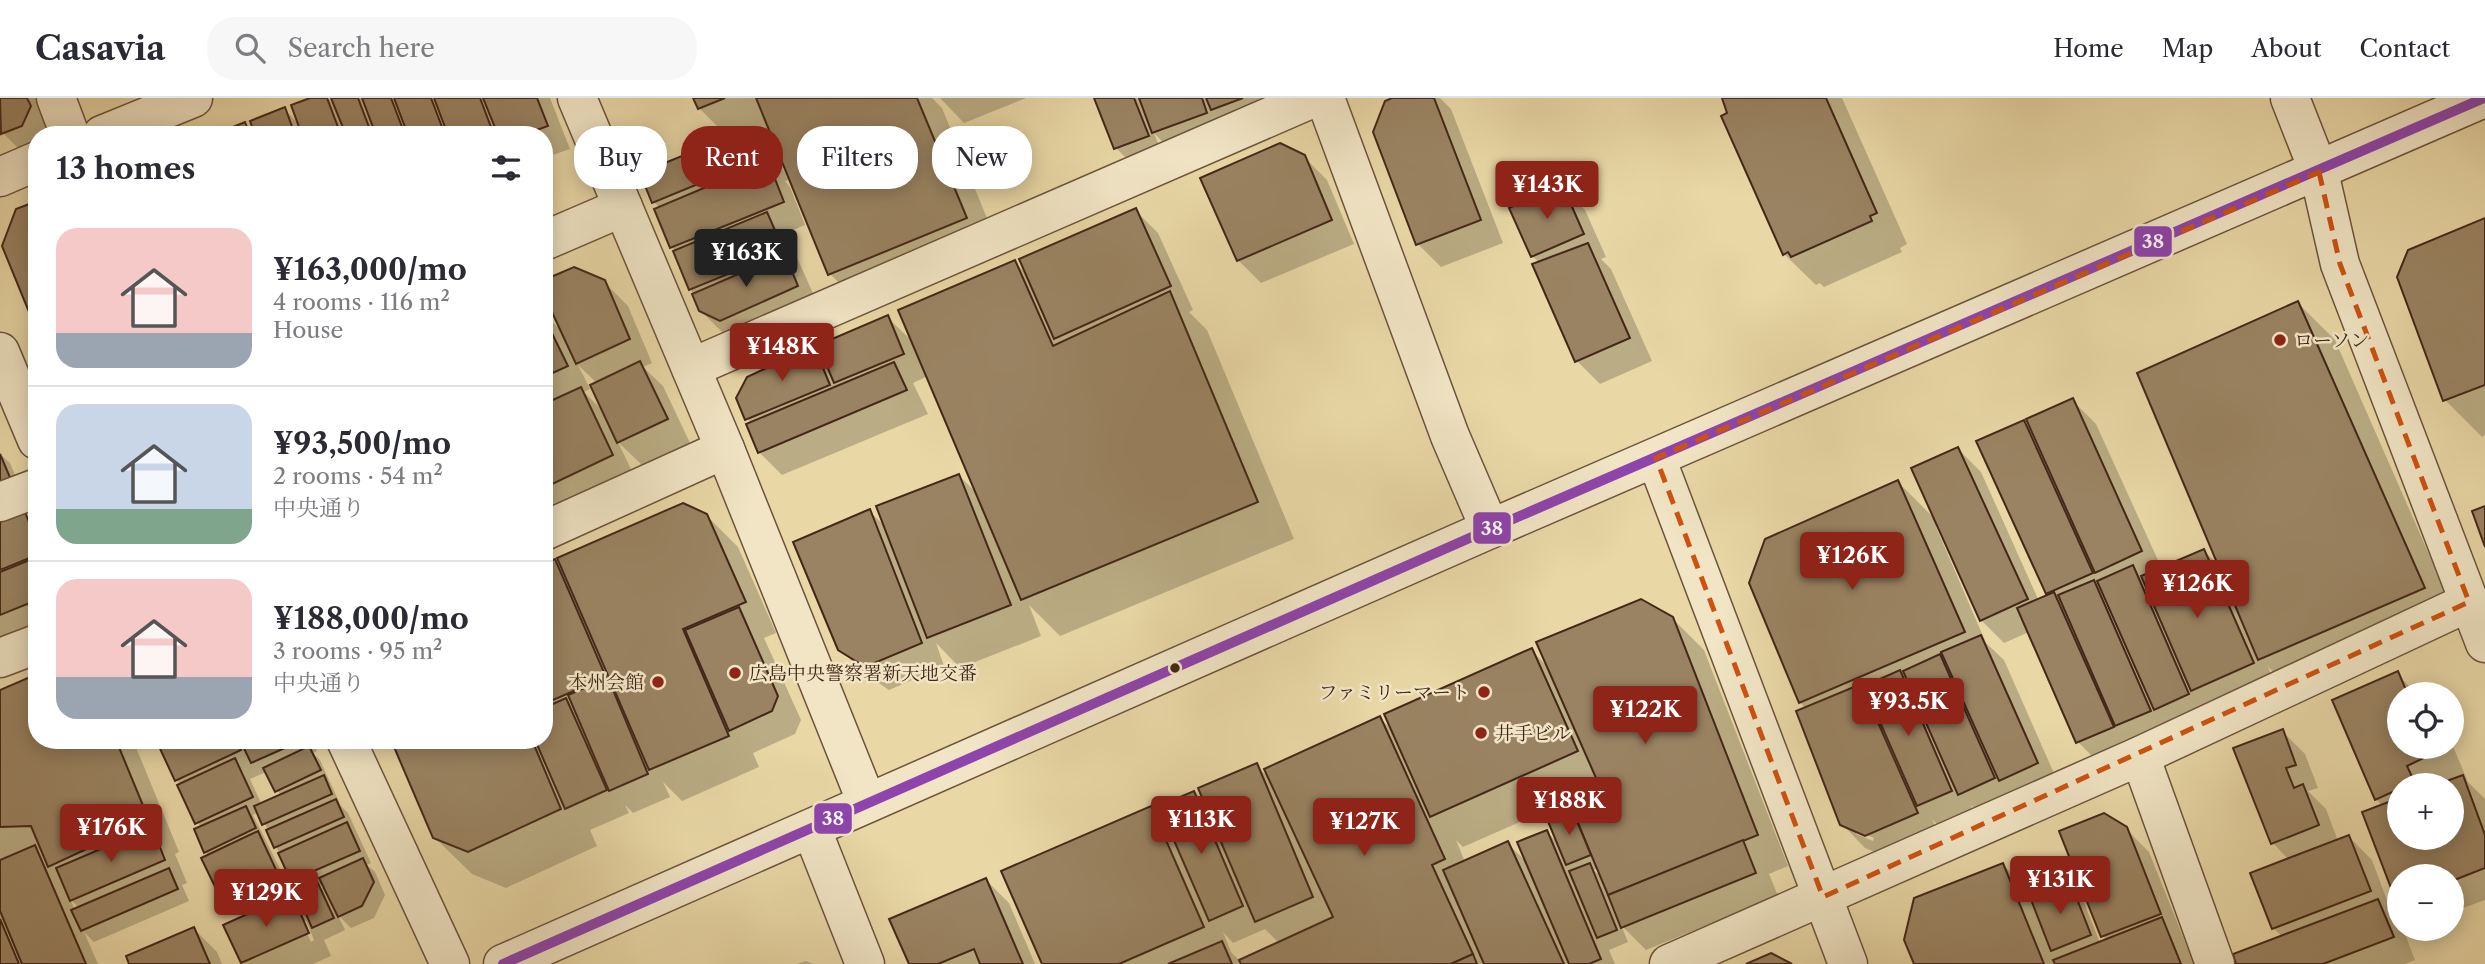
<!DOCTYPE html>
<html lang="en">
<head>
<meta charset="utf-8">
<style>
	:root { --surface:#fff; --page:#f7f7f7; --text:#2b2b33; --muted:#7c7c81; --line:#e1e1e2; --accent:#8f2418 }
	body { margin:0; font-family:"Libre Caslon Text","Noto Serif JP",serif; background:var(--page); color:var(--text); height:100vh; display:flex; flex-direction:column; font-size:26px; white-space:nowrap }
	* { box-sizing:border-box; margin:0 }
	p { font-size:23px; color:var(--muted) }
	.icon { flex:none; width:38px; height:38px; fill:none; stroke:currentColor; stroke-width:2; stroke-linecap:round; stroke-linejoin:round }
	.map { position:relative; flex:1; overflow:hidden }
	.sheet { position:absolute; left:28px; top:28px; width:525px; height:623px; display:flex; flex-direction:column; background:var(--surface); border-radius:28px; box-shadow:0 4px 18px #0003 }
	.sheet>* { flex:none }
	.top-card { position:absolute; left:574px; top:28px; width:665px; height:63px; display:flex; gap:14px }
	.controls { position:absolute; left:2387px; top:584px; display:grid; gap:14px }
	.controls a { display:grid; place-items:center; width:77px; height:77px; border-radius:50%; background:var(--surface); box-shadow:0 4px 18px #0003; font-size:35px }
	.price { position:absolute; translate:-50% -60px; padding:0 16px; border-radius:7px; background:var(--accent); color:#fff; font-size:23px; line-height:46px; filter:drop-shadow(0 2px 4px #0008) }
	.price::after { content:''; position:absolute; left:50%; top:42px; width:21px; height:16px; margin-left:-10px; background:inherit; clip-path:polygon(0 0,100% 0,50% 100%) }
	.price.active { background:#222; color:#fff }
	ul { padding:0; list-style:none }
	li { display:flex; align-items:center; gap:21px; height:175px; padding:0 28px }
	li+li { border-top:2px solid var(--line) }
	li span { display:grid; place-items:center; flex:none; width:196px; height:140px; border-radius:21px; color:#555 }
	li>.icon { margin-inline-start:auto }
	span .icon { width:84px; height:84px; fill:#fffc; stroke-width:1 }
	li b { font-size:30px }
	h2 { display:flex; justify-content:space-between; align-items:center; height:84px; padding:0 28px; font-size:30px }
	.chip { padding:0 24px; border-radius:28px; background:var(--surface); box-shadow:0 4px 18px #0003; font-size:24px; line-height:63px }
	.chip.active { background:var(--accent); color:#fff }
	header { display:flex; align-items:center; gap:42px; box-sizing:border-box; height:98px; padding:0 35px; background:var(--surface); border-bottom:2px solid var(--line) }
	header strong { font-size:33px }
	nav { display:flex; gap:38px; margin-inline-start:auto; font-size:24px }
	.search { width:490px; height:63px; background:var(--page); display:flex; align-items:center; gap:18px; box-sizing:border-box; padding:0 24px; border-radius:28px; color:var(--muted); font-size:26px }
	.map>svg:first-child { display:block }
</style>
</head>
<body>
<header>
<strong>Casavia</strong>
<div class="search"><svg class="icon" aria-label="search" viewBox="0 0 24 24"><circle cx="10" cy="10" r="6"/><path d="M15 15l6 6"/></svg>Search here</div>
<nav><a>Home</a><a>Map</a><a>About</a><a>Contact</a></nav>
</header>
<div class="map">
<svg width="2485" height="866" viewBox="0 0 2485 866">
	<rect width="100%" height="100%" fill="#e9d7a6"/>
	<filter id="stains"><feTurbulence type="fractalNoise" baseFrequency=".00286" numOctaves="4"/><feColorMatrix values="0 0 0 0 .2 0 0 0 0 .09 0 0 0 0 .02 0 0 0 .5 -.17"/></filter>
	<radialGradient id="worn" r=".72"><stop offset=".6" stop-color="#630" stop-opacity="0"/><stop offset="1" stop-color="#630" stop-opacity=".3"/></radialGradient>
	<!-- shadow -->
	<g fill="#0003" fill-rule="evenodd">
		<polygon points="0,0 40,0 51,37 37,37 37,54 26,58 3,35"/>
		<polygon points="315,0 328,0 337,9 333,0 550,0 570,51 544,60 544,37 257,37 284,11 301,28"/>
		<polygon points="695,0 932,0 942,10 1002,157 867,212 830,176 772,33 759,38 776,55 788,82 785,83 790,89 805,127 786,135 820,211 724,236 700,212 672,149 660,110 654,104 730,41 699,10"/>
		<polygon points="940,0 1026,0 964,25"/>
		<polygon points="1096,0 1292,0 1176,58 1154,35 1160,50 1128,62 1116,50"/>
		<polygon points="1397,0 1440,0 1451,11 1503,145 1441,169 1418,146"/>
		<polygon points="1724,0 1842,0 1907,146 1900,150 1902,154 1824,189 1820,185 1816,187 1784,156"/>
		<polygon points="245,26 255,37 218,37"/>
		<polygon points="1304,59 1327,82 1354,146 1261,185 1238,162"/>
		<polygon points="1562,89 1585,112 1606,159 1601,161 1611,171 1652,263 1600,286 1577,263 1534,167 1540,165 1532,158"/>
		<polygon points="37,105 37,228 4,148"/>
		<polygon points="1135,112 1158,135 1193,212 1189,214 1207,232 1294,441 1060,538 1029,507 1041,538 960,570 936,545 944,568 889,592 864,575 840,551 869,413 886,429 959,378 979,397 928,278 913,285 928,316 782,377 759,354 751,326 738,300 813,250 826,262 887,219 915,246 1015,164 1027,177"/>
		<polygon points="2485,122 2485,337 2482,339 2445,302"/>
		<path d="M604,184L628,208L652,265L643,269L663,288L690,345L642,367L618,344L635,380L558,417L544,403V216L563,234ZM578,267L597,285L604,314L584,294L590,291Z"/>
		<path d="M2298,205L2335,242L2460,527L2297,597L2268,569L2276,588L2216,615L2205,604L2211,619L2179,634L2168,623L2173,636L2101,667L2078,644L2029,534L2004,545L1981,522L1939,428L1936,429L1986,545L2004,562L2060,689L1982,719L1971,707L1974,716L1941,731L1932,721L1940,738L1889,760L1865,750L1842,726L1806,611L1800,604L1898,384L1935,421L1958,351L1981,374L2039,503L2050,498L2024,324L2033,333L2073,303L2096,326L2162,471L2204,453L2222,471ZM1856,732L1874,740L1873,743L1856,736Z"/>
		<polygon points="0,356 10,365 25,401 0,411"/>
		<polygon points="25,416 37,428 37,534 0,549 0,426"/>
		<polygon points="706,417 738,449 776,535 764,540 801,622 795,636 753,655 759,669 682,703 663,684 670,699 633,715 625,707 629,715 590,732 597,748 506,790 472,776 434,739 393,642 544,642 544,468 554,463 564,474"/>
		<path d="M1672,520L1704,552L1788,768L1769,776L1778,798L1646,852L1621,827L1628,844L1609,852L1615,866H1044L1004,774L1151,710L1170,729L1193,695L1208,710L1256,667L1271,682L1380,620L1394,634L1531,552L1549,570ZM1601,688L1606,699L1572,713L1560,747L1547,734L1529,766L1507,745L1465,764L1456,742L1463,749ZM1599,770L1603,781L1594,772ZM1265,831L1279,845L1240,863L1231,854L1223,834L1233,845Z"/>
		<path d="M2397,576L2418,597H2399V649H2452V646L2468,684L2485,701V802L2452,814V779H2399L2398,803L2365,715L2383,708L2376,701ZM2399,688H2452V740H2399Z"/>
		<path d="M0,594L37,642H133L179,754L175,756L187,785L182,787L189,803L94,844L84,834L98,866H0ZM70,801L79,810L75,812Z"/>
		<polygon points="2282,633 2305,656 2318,690 2308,693 2326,711 2338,743 2349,739 2372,762 2392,816 2399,824 2399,831 2403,831 2415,862 2405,866 2238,866 2235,857 2283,839 2273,830 2289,762 2273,745"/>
		<path d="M158,642H312L317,653L313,655L320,662L341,708L348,715L371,765L367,767L375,774L385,797L374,820L351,830L338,817L345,832L324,842L331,858L313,866H244L292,798L306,812L301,791L293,782L259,714L253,717L289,789L236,814L224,802L206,754L201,730ZM264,675H267L281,698L262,707L250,681ZM324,786L329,796L320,788ZM302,823H306L314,842L311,844Z"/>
		<polygon points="2125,730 2149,754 2194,866 1916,866 1906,842 2003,767 2035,799 2069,785 2081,797 2100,845 2107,842 2103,838"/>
		<polygon points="986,782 1009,805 1035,866 911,866 892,822"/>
		<polygon points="194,831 217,854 222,866 131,866 128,859"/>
		<polygon points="806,863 813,866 797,866"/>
	</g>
	<!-- building -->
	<g fill="#9a8362" stroke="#442718" stroke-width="2">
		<polygon points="0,0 27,0 31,8 22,28 1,36"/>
		<polygon points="310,0 327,0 341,37 302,37 291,7"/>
		<polygon points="331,0 358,0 372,37 346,37"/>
		<polygon points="362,0 391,0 405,37 376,37"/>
		<polygon points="394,0 431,0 445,37 408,37"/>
		<polygon points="434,0 480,0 494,37 448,37"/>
		<polygon points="483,0 537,0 548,28 523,37 498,37"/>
		<polygon points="693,0 725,0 698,11"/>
		<polygon points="756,0 917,0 967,120 828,177"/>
		<polygon points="1094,0 1134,0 1149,38 1114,51"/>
		<polygon points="1139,0 1202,0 1207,15 1152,35"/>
		<polygon points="1206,0 1243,0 1211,12"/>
		<polygon points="1392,0 1434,0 1481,122 1416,147 1373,34 1385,3"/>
		<polygon points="1722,0 1826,0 1877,115 1870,118 1872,123 1791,159 1788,154 1783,157 1721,18 1727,15"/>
		<polygon points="285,9 295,37 255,37 250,23"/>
		<polygon points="245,24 250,37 213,37"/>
		<polygon points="753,29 766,58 652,105 640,75"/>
		<polygon points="1280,45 1305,57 1332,122 1237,163 1200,80"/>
		<polygon points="768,63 784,104 670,150 654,111"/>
		<polygon points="1562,86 1584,136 1531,159 1509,110"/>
		<polygon points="37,103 37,211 29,214 2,148 16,111"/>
		<polygon points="1136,110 1171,188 1054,241 1019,161"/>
		<polygon points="767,114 784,153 689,192 673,153"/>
		<polygon points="2485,120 2485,287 2443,303 2397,179 2408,152"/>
		<polygon points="1588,145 1630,240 1575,264 1532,166"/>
		<polygon points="785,156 798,188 720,223 699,213 692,196"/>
		<polygon points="1015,162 1053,248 1170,193 1258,404 1021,502 898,212"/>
		<polygon points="574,169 605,182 630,241 576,266 544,197 544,182"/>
		<polygon points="2298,203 2425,490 2258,562 2137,275"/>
		<polygon points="888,217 904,256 834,285 818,247"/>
		<polygon points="544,219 568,268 544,279"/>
		<polygon points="814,248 830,287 745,322 736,300 747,279"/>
		<polygon points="640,263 668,321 617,345 590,287"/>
		<polygon points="894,264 907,292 758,355 746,326"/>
		<polygon points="581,289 613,357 544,390 544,306"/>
		<polygon points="2073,300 2142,453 2095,475 2026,321"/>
		<polygon points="2024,322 2093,475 2046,496 1976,343"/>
		<polygon points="1958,349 2028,501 1980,523 1911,370"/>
		<polygon points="0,356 14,389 0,394"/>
		<polygon points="959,376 1011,507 927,540 876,408"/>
		<polygon points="1898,382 1965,534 1799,605 1749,485 1765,441"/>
		<polygon points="683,405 707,416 746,504 683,531 729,638 649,672 557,460"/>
		<polygon points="2485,408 2485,449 2472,413"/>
		<polygon points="870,411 922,545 865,569 838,552 793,444"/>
		<polygon points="25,414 37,444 37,457 0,472 0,424"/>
		<polygon points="2204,451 2254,565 2191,593 2141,478"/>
		<polygon points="37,459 37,502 0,517 0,474"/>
		<polygon points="555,461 606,579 544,606 544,466"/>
		<polygon points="2133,467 2189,596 2154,612 2097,483"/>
		<polygon points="2094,482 2151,613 2115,628 2058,497"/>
		<polygon points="2054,494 2114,629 2076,645 2017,510"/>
		<polygon points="1641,501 1673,519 1758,737 1608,797 1572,711 1604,698 1536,544"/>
		<polygon points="739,509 778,598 772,613 729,633 685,532"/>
		<polygon points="1981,537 2038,665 1999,683 1941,554"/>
		<polygon points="1532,550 1578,653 1430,719 1384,616"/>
		<polygon points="1940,556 1995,680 1958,697 1903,573"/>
		<polygon points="1900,572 1952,693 1917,708 1864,588"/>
		<polygon points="2398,573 2408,597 2399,597 2399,649 2425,649 2428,658 2407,668 2415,685 2399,688 2399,691 2375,702 2332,602"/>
		<polygon points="37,576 37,642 116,642 149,722 48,769 31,728 0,729 0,592"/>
		<polygon points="608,580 648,676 609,693 568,597"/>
		<polygon points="1861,586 1918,715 1865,738 1840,727 1796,613"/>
		<polygon points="566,600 607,692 565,711 535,642 544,642 544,610"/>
		<polygon points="1380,618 1445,761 1432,767 1473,856 1451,866 1241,866 1239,862 1333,819 1264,671"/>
		<polygon points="2283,631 2296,667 2286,670 2294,690 2303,686 2319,727 2271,746 2233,650"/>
		<polygon points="156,642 236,642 241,652 175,683"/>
		<polygon points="244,642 303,642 251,665 241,644"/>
		<polygon points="391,642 532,642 561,711 468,754 433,740"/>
		<polygon points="309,648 321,672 275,694 263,670"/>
		<polygon points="235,660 253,699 195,726 177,687"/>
		<polygon points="1257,665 1313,799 1255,824 1198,690"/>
		<polygon points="324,677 332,696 262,727 254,708"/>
		<polygon points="2463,677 2485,737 2485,770 2452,783 2452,779 2399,779 2399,802 2396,803 2362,714 2399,700 2399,740 2452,740 2452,688 2433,688"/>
		<polygon points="1194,693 1243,808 1209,823 1159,708"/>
		<polygon points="336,701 344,719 274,750 266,732"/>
		<polygon points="246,708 256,730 204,755 194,731"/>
		<polygon points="1151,708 1204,829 1119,866 1042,866 1001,773"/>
		<polygon points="1572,711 1591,757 1566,767 1547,721"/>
		<polygon points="2104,715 2127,729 2161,816 2101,839 2059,733"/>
		<polygon points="347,724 360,753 291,783 278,755"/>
		<polygon points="152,729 165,762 70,803 56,770"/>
		<polygon points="1547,732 1601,861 1589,866 1569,866 1517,744"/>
		<polygon points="258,733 278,776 222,803 201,760"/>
		<polygon points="2349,737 2371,793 2272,831 2250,775"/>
		<polygon points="1743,742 1756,775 1621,830 1608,797"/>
		<polygon points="1508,743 1564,866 1484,866 1443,772"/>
		<polygon points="35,747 86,866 22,866 0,813 0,762"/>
		<polygon points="363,760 374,784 362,808 338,819 319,780"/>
		<polygon points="1590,765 1617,832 1597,840 1569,773"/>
		<polygon points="2003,765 2044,866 1914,866 1904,842 1914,800"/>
		<polygon points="169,770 178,791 81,833 71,812"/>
		<polygon points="986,780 1023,866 980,866 974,851 938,866 909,866 889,821"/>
		<polygon points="316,781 334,820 312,830 295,791"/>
		<polygon points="2070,783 2091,837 2051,853 2030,799"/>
		<polygon points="292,796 309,835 241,865 223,827"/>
		<polygon points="2378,801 2394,839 2323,866 2236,866 2233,856"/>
		<polygon points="2162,819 2181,866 2055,866 2053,862"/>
		<polygon points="0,821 19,866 0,866"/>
		<polygon points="194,829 210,866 129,866 126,858"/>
		<polygon points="1222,843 1232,866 1168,866"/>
		<polygon points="1771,855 1792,866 1746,866"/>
		<polygon points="1473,856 1477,866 1451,866"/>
	</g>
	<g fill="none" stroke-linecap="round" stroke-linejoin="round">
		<defs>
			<g id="minor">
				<polyline points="56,0 70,37"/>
				<polyline points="577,0 725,351 867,705"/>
				<polyline points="2290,0 2319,74 2340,166 2485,545"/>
				<polyline points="102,37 193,0"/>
				<polyline points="0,79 37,63"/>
				<polyline points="544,143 623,109"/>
				<polyline points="0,254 37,342"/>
				<polyline points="0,404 37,390"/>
				<polyline points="544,433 725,351"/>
				<polyline points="0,560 37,546"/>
				<polyline points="2140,658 2215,866"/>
				<polyline points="812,732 865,866"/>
				<polyline points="1669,866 2140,658 2469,504"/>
			</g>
			<g id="tertiary">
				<polyline points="1325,0 1450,338 1490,431"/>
				<polyline points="691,270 1313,0"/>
				<polyline points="1656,360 1848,866"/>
				<polyline points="346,642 450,866"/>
				<polyline points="503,866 1490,431 2484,0"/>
			</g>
		</defs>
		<!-- minor casing -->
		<use href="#minor" stroke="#6d533c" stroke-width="41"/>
		<!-- tertiary casing -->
		<use href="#tertiary" stroke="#6d533c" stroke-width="41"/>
		<!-- minor -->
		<use href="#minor" stroke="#f1e5c5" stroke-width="38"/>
		<!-- tertiary -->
		<use href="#tertiary" stroke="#f1e5c5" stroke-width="38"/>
		<defs>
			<polyline id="bus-1" points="503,866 1490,431 2484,0"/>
		</defs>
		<!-- bus-1 casing -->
		<use href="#bus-1" stroke="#f1e5c5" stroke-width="16"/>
		<!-- bus-1 -->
		<use href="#bus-1" stroke="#8e44ad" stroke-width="10"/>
	</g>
	<!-- marked area -->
	<path fill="none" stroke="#cf520e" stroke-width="5" stroke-dasharray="14 9" stroke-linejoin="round" d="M2319,74L2340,166L2469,504L1823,799L1656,360Z"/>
	<!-- markers -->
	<g fill="#8f2418" stroke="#f1e5c5" stroke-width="2.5">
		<circle cx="2280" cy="242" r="7"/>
		<circle cx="735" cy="575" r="7"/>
		<circle cx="658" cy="584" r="7"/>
		<circle cx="1484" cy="594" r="7"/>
		<circle cx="1481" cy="635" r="7"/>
	</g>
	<circle fill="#442718" stroke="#f1e5c5" stroke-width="2.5" cx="1175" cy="570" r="6"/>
	<g text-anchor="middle" stroke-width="5" stroke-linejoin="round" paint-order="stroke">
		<!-- poi labels -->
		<g font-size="19" fill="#442718" stroke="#f1e5c5" text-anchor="start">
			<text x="2294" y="249">ローソン</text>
			<text x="749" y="582">広島中央警察署新天地交番</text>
			<text x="644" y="591" text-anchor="end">本州会館</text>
			<text x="1470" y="601" text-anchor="end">ファミリーマート</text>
			<text x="1495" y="642">井手ビル</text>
		</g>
	</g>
	<g stroke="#f1e5c5" stroke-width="2.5">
		<rect x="2133" y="127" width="40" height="33" rx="7" fill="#8e44ad"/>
		<rect x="1472" y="413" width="40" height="34" rx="7" fill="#8e44ad"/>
		<rect x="813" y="704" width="40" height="33" rx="7" fill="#8e44ad"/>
	</g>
	<g font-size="19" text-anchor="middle" font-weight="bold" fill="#fff">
		<text x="2153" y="150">38</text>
		<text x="1492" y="437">38</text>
		<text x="833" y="727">38</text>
	</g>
	<rect width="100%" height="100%" filter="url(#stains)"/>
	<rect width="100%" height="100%" fill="url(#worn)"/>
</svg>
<div class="controls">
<a><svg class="icon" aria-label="locate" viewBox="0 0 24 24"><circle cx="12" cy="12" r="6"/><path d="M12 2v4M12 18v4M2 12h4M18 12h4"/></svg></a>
<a>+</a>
<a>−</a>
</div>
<b class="price" style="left:1547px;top:123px">¥143K</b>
<b class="price active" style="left:746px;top:191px">¥163K</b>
<b class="price" style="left:782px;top:285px">¥148K</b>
<b class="price" style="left:1852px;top:494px">¥126K</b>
<b class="price" style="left:2197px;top:522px">¥126K</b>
<b class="price" style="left:1908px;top:640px">¥93.5K</b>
<b class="price" style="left:1645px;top:648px">¥122K</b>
<b class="price" style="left:1569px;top:739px">¥188K</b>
<b class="price" style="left:1201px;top:758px">¥113K</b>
<b class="price" style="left:1364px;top:760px">¥127K</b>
<b class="price" style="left:111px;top:766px">¥176K</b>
<b class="price" style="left:2060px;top:818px">¥131K</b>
<b class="price" style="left:266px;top:831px">¥129K</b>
<div class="top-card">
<a class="chip">Buy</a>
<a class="chip active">Rent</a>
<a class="chip">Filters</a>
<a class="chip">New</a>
</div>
<section class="sheet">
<h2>13 homes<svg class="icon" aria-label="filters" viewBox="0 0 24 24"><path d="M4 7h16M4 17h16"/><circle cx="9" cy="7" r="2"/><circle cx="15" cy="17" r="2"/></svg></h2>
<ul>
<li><span style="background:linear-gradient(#f6c9c9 75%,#9aa5b1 0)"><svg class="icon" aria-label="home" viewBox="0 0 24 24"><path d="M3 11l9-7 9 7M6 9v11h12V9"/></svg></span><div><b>¥163,000/mo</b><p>4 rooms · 116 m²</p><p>House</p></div></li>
<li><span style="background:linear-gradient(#c9d6e8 75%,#7fa58c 0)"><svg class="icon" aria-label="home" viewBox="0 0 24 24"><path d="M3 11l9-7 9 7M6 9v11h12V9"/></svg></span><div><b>¥93,500/mo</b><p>2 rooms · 54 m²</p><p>中央通り</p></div></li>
<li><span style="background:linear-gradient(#f6c9c9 70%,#9aa5b1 0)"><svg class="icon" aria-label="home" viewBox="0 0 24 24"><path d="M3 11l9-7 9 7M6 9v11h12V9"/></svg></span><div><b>¥188,000/mo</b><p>3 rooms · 95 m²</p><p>中央通り</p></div></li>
</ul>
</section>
</div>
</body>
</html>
